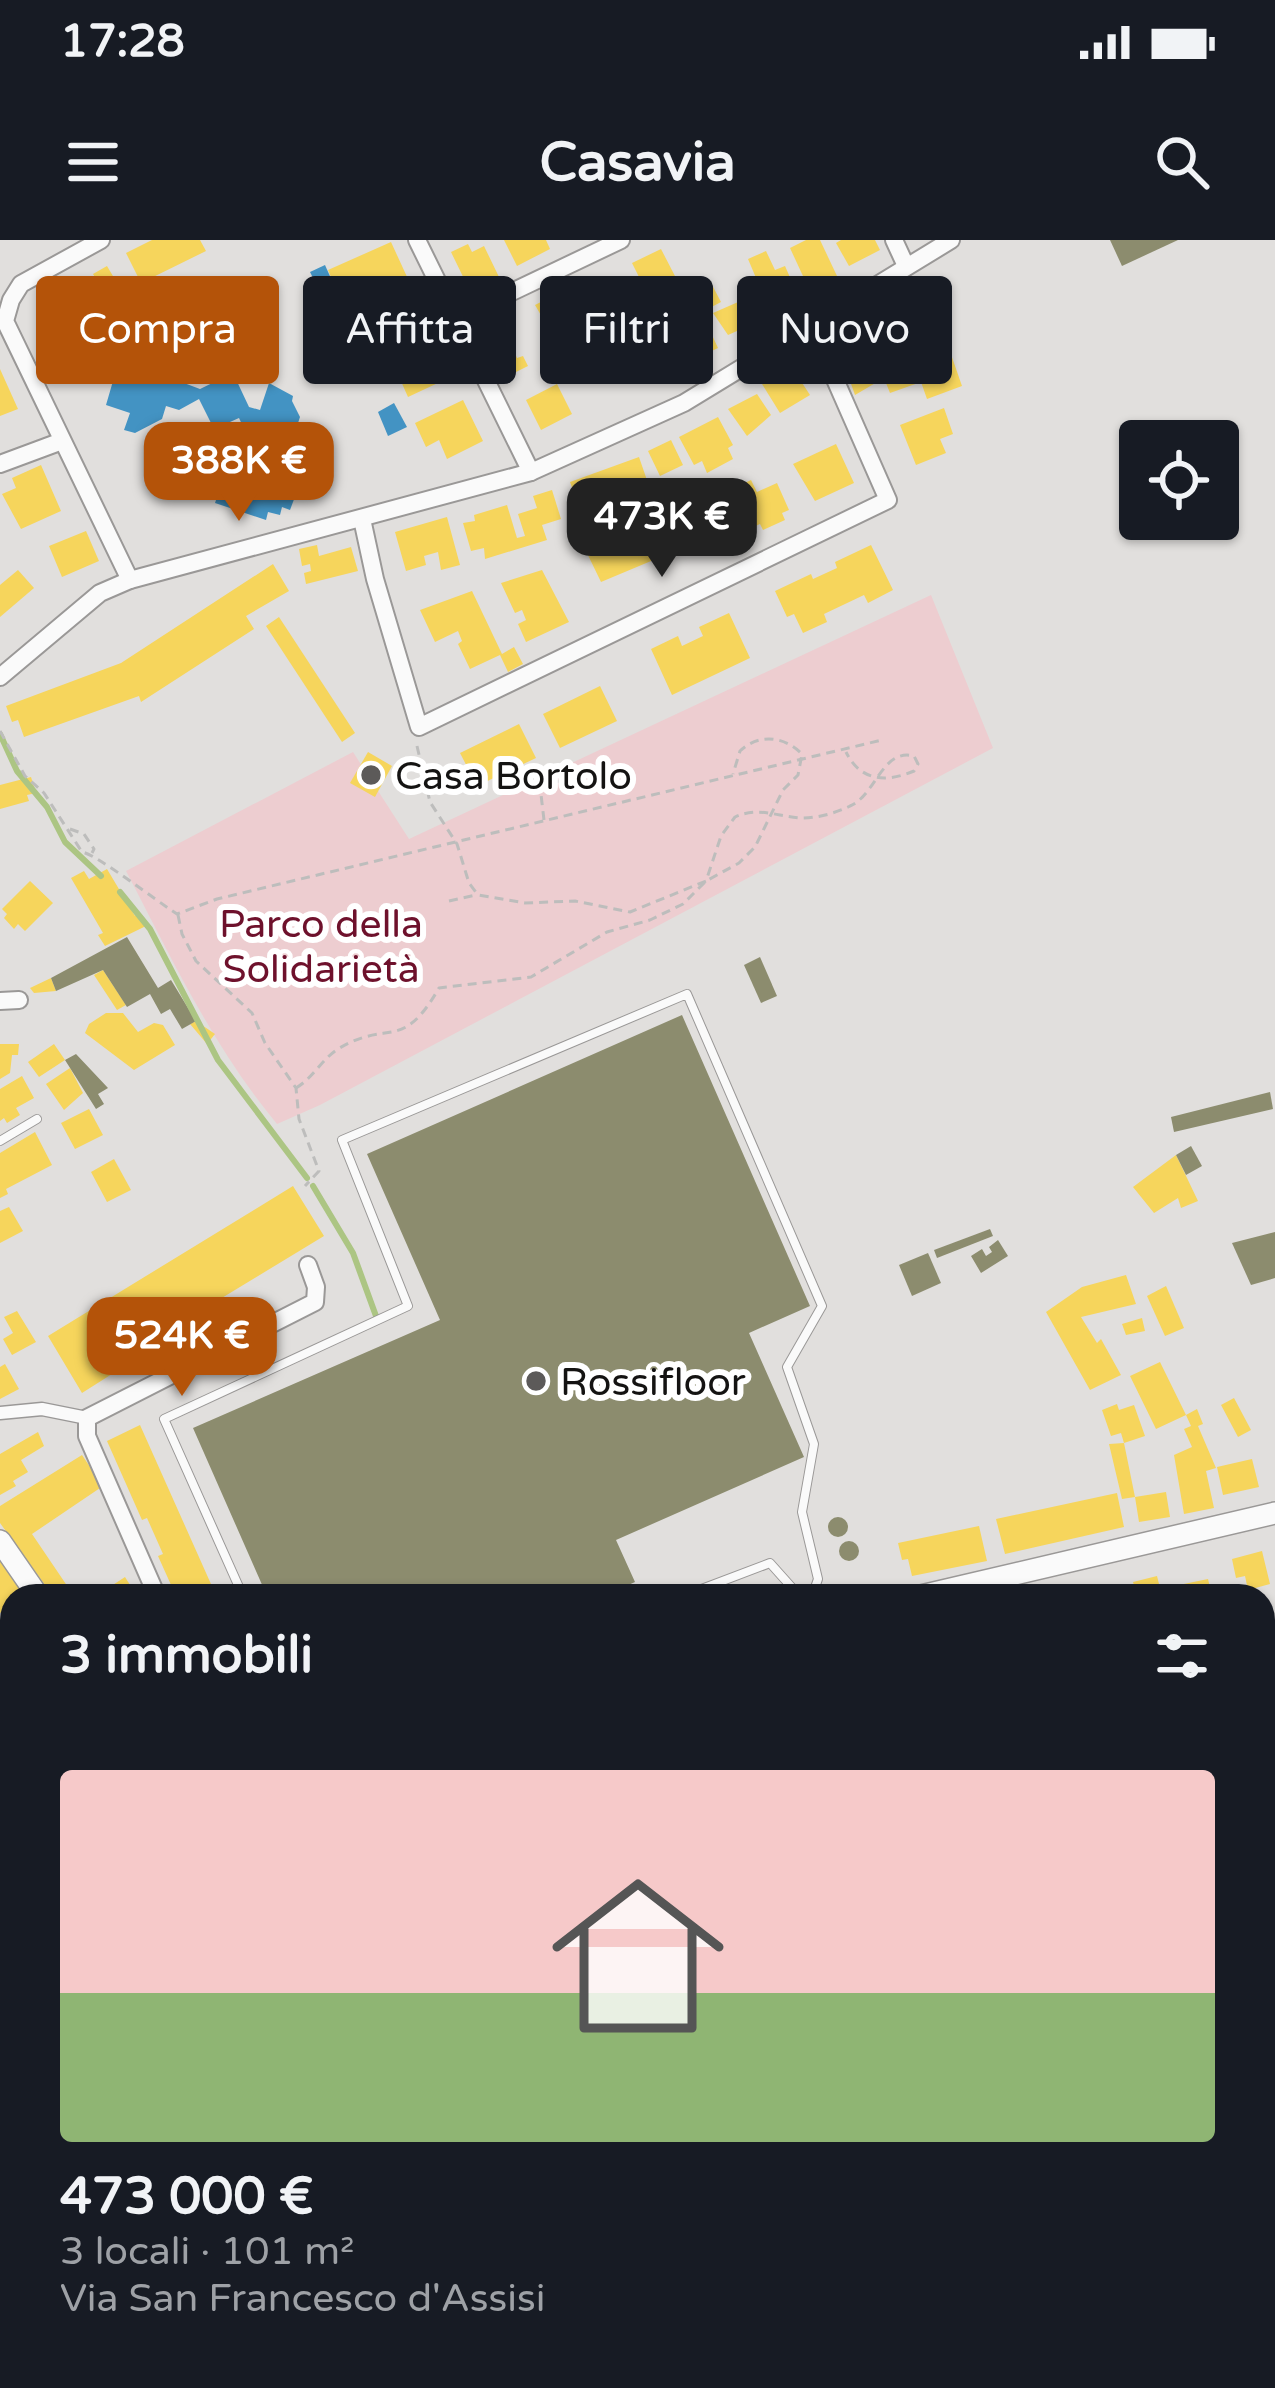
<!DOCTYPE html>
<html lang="it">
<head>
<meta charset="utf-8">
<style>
	:root { --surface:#171b24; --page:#20242c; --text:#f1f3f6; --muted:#9ea1a6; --accent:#b45309 }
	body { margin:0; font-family:"Varela Round",sans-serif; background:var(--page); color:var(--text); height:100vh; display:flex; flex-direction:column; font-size:45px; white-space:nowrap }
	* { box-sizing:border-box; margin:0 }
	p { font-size:39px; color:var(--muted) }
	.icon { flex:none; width:66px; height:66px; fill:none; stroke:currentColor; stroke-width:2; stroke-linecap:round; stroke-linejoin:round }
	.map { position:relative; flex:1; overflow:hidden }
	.sheet { position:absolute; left:0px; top:1344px; width:1275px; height:804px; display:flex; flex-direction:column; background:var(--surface); border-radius:36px 36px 0 0; box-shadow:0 3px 9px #0004 }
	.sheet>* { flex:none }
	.top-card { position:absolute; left:36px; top:36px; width:1203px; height:108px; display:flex; gap:24px }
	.controls { position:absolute; left:1119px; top:180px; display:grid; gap:24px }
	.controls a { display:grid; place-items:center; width:120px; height:120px; border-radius:12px; background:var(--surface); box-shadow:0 3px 9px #0004; font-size:60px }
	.price { position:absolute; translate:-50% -102px; padding:0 27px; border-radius:24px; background:var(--accent); color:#fff; font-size:39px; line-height:78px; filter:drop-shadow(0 3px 6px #0008) }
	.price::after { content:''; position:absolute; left:50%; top:72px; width:36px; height:27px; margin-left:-18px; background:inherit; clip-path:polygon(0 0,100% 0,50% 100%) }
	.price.current { background:#222; color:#fff }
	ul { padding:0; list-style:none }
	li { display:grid; align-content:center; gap:24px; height:636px; padding:0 60px }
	li span { display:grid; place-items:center; height:372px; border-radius:12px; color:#555 }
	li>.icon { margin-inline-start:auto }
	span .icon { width:216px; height:216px; fill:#fffc; stroke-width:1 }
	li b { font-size:51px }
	h2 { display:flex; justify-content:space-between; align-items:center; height:144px; padding:0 60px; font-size:51px }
	.tag { padding:0 42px; border-radius:12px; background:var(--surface); box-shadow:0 3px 9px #0004; font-size:42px; line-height:108px }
	.tag.current { background:var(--accent); color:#fff }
	.status { display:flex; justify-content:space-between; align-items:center; height:84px; padding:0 60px; background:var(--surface); direction:ltr }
	.status svg { height:33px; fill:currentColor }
	header { display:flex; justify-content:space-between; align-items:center; height:156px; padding:0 60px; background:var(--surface); font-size:54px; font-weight:700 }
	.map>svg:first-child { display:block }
</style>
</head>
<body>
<div class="status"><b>17:28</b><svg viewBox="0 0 49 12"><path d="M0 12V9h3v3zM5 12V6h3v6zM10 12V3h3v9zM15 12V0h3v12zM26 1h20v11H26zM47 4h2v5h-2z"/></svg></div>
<header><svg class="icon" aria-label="menu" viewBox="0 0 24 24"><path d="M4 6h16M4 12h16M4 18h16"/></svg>Casavia<svg class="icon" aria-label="search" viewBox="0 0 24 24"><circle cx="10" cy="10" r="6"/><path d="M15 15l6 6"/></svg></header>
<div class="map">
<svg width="1275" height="2148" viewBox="0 0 1275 2148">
	<rect width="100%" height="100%" fill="#e1dfdd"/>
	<!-- green -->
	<path fill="#edcdd0" d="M931,355L993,508L320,865L277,884C213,807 172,719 126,631L353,512L409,599Z"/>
	<!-- homes -->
	<g fill="#f6d55c">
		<polygon points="152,0 200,0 206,11 141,43 126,13"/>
		<polygon points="504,0 546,0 550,9 517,26"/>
		<polygon points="806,0 820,0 837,36 809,49 790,8"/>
		<polygon points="841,0 875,0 880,10 849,26 836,3"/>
		<polygon points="391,2 408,39 374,55 365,36 353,41 359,53 341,61 328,30"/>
		<polygon points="468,4 472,12 484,6 499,37 470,51 451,12"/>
		<polygon points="661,9 676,38 647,53 632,23"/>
		<polygon points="766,11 775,30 785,26 799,58 770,71 748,19"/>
		<polygon points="107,26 123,53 91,71 94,76 55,97 37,64 73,45 75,50 96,39 93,34"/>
		<polygon points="711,43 721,62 704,71 694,52"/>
		<polygon points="570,47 579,65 615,47 627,71 610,80 617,95 567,120 535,65"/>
		<polygon points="658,58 672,85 657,93 660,100 645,107 659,132 639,143 623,114 629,110 620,93 633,86 639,95 653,88 642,66"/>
		<polygon points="745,59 755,83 728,95 713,73"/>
		<polygon points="408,62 422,94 372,116 358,84"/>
		<polygon points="691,81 694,87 706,82 718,108 682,125 667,93"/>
		<polygon points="947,90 950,98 946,100 962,146 927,159 921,142 890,153 884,138 855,155 845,127"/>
		<polygon points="439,102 455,135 408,157 400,139 410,135 403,119"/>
		<polygon points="514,111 517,118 523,116 528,126 514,133 505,116"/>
		<polygon points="791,126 810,155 780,173 762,144"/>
		<polygon points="0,129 18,169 0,176"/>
		<polygon points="557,144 572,174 541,190 526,160"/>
		<polygon points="757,154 771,175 747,196 728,169"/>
		<polygon points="463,160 483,201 447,219 439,200 426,207 415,183"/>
		<polygon points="944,168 953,194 940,199 946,213 916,225 900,185"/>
		<polygon points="718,177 733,205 728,208 733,219 707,233 702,221 694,225 679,197"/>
		<polygon points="671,200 683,225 660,236 648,211"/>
		<polygon points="836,204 854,243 815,261 793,224"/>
		<polygon points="639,217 650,249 589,271 594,283 580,288 573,270 579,267 570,242"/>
		<polygon points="41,225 61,271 21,289 2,254 16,248 12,238"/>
		<polygon points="751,240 757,252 777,243 789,270 782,273 785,280 763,290 760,284 733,296 715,257"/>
		<polygon points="552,250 561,279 542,285 547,300 485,319 484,308 471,311 463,283 475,281 474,275 507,265 517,298 525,296 518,274 537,268 533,256"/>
		<polygon points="683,271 699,302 665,320 663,316 601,342 586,311"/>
		<polygon points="447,277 460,325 441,330 438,312 424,316 426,325 406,331 395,292"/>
		<polygon points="86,291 99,321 62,337 49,306"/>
		<polygon points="317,305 319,316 351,307 358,331 306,344 304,333 311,331 310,324 302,326 299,309"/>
		<polygon points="871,305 893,350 868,363 864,355 824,374 827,382 803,393 794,374 787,377 775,351 811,334 813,339 837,328 835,322"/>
		<polygon points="273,324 289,351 246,376 254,389 141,462 139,456 24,497 18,480 12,482 6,466 121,423"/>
		<polygon points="18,330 34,348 0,377 0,345"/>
		<polygon points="542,330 569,382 526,402 518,384 526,380 522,370 515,373 501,343"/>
		<polygon points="472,351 502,414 514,407 523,424 508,432 500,415 470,429 458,404 462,401 458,391 435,402 420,370"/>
		<polygon points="729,373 750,418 672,455 651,409 678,396 682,406 703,396 699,387"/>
		<polygon points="279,377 355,493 342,502 266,386"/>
		<polygon points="600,446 617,481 560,508 543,474"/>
		<polygon points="519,484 536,518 477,546 460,513"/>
		<polygon points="368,512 392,526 375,557 350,543"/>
		<polygon points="31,537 36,553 27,555 29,561 0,569 0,545"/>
		<polygon points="107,629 135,676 138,674 146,686 105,706 98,695 103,693 71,638 84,631 89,639"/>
		<polygon points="30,641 53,663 25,691 18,684 14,689 4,678 7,674 2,669"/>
		<polygon points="103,730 126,765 117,770 94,735"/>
		<polygon points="51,738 56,751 34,753 30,748"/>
		<polygon points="106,773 123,773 138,792 154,783 163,785 175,805 134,830 85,793 89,784"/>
		<polygon points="196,781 215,794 207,804 190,784"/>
		<polygon points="0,804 19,804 18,815 12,815 10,833 0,839"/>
		<polygon points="54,804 65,820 39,837 28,822"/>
		<polygon points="70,828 83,853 64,870 46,844"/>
		<polygon points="22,836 34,858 16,868 20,875 7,883 4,878 0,881 0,849"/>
		<polygon points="89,869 103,895 75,909 61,883"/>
		<polygon points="35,892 52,925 6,949 8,954 0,958 0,913"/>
		<polygon points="1176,915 1198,961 1181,968 1178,958 1154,973 1133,947"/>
		<polygon points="114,919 131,950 107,962 91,932"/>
		<polygon points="293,946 324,996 174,1087 162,1068 147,1077 158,1095 107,1126 112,1134 82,1153 48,1096"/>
		<polygon points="9,967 23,991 0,1003 0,971"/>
		<polygon points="1126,1035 1136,1064 1081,1077 1097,1103 1101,1099 1121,1135 1090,1150 1046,1072 1082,1047"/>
		<polygon points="1166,1046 1184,1088 1165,1096 1147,1056"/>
		<polygon points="17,1071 36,1102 12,1115 3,1099 13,1093 4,1077"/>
		<polygon points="1142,1078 1145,1091 1126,1095 1122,1084"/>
		<polygon points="1160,1122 1186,1175 1197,1169 1203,1184 1198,1186 1216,1228 1206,1231 1214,1268 1184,1274 1174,1215 1192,1207 1184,1189 1191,1186 1186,1175 1156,1189 1130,1136"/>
		<polygon points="5,1124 19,1149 0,1159 0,1127"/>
		<polygon points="1234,1158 1251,1190 1238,1197 1221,1165"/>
		<polygon points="1117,1164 1119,1170 1134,1165 1145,1196 1124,1203 1135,1257 1166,1252 1170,1277 1139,1282 1135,1257 1122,1259 1109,1204 1124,1203 1121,1193 1111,1196 1102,1170"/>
		<polygon points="140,1185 215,1353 216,1356 176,1356 158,1316 163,1314 147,1278 142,1280 107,1201"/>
		<polygon points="38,1192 44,1206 21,1220 28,1232 13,1241 16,1246 0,1255 0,1214"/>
		<polygon points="82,1215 103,1246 32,1294 74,1356 53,1356 0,1283 0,1266"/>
		<polygon points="1252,1219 1259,1247 1223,1255 1217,1227"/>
		<polygon points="1117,1253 1124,1287 1005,1314 996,1279"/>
		<polygon points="979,1286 987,1321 912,1336 908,1319 902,1320 898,1303"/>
		<polygon points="0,1309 31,1356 12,1356 12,1419 0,1400 0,1390 11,1382 3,1371 0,1373"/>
		<polygon points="1262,1311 1270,1344 1248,1350 1245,1336 1236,1338 1232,1319"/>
		<polygon points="1157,1336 1162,1356 1128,1356 1136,1352 1133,1342"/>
		<polygon points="125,1337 137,1356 96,1356"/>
		<polygon points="1208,1339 1212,1356 1176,1356 1174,1346"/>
		<polygon points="12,1432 12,1481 0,1487 0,1439"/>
		<polygon points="1269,1908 1275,1917 1275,1946 1272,1948 1274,1952 1263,1960 1263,1912"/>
		<polygon points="1051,2136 1084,2136 1092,2148 1059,2148"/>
	</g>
	<!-- offices -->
	<polygon fill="#9970ab" points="12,1534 12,1583 0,1584 0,1536"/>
	<!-- schools -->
	<g fill="#4393c3">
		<polygon points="325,25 333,43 319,50 310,32"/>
		<polygon points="114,89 192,121 184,143 200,149 233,133 249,167 260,170 269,143 293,156 292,161 300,177 298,183 310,187 307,194 315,197 309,219 300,216 296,227 284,223 272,229 269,237 299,246 290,270 282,267 280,275 268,272 266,280 215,263 222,242 243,234 240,227 245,208 252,206 239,178 214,189 199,159 179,170 166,166 162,179 135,193 124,190 130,173 106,165 113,141 108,139 112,128 103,125"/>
		<polygon points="394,163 407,187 388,196 378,172"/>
	</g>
	<!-- industry -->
	<g fill="#8c8c6e">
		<polygon points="1110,0 1178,0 1122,26"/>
		<polygon points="127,697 158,748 171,740 196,781 182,789 170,769 161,774 150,754 127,767 103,730 56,751 51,738"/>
		<polygon points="760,717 777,756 761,763 744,725"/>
		<polygon points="682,775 810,1066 749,1093 804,1217 616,1300 635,1342 604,1356 267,1356 193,1188 440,1080 367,914"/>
		<polygon points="76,814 108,848 98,854 104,864 96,869 65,820"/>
		<polygon points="1270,852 1273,869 1174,892 1171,877"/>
		<polygon points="1191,906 1202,926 1186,935 1176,915"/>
		<polygon points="990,989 993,996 937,1018 934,1010"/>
		<polygon points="1275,992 1275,1038 1251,1045 1232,1003"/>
		<polygon points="998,1000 1008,1016 981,1033 971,1016 982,1009 986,1016 992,1012 989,1007"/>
		<polygon points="928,1013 941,1043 912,1056 899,1025"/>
		<circle cx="838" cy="1287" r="10"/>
		<circle cx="849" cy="1311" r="10"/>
		<polygon points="1275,1476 1275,1567 1268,1570 1263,1561 1263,1482"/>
	</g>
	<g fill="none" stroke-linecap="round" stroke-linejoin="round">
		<!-- stream -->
		<g stroke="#acc583" stroke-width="6">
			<polyline points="0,494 17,531 47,567 65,602 101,636"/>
			<polyline points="120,652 150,689 218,820 307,938"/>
			<polyline points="313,946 353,1013 376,1076"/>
			<polyline points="897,2136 903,2148"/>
		</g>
		<defs>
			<g id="service">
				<polyline points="0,901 37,879"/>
				<polyline points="243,1356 164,1179 408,1066 342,900 687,754 822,1066 787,1127 814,1204 802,1272 818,1339 812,1356"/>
				<polyline points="683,1356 770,1323 795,1351 811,1352"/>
				<polyline points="0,1510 12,1505"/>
			</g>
			<polyline id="pedestrian" points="0,1173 42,1169 87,1178"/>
			<g id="minor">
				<polyline points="101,0 21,44 11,60 5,81 130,340"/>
				<polyline points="417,0 531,232"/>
				<polyline points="894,0 906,26"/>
				<polyline points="455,79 621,0"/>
				<polyline points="0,224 62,201"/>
				<polyline points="362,279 375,339 419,487 888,260 812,87"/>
				<polyline points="0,437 100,353 130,340 531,232 684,163 951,0"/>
				<polyline points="0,761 19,760"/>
				<polyline points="157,1356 87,1196 87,1178 315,1062 316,1047 308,1025"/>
				<polyline points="1263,1817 1275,1815"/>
				<polyline points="1263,2050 1265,2053"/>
				<polyline points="911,2136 915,2148"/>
			</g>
			<g id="tertiary">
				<polyline points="0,1301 38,1356"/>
				<polyline points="921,1356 1275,1273"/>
				<polyline points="0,1527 12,1526"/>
			</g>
		</defs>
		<!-- service casing -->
		<use href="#service" stroke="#9a9897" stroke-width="10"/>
		<!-- pedestrian casing -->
		<use href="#pedestrian" stroke="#9a9897" stroke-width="15"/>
		<!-- minor casing -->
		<use href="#minor" stroke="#9a9897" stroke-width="20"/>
		<!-- tertiary casing -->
		<use href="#tertiary" stroke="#9a9897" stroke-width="24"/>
		<!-- path -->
		<g stroke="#bdbdbc" stroke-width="3" stroke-dasharray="9 6" stroke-linecap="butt">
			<path d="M0,491L25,536L44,553L82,612C96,614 158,662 177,674L217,659L882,500"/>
			<path d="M417,506L430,562L457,604L469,643L478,655L525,663L575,661L630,672L706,641L721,596L735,577C759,566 778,577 802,578C818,578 836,573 850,566C876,555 882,508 914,516L918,524L914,531C886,543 860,541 846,512"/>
			<polyline points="544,580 540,546 589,533 592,546"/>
			<polyline points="70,589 84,594 94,609 92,613"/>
			<polyline points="449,661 476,655"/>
			<polyline points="178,675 182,694 196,721 252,773 265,803 296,848 299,879 319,931 305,946"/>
			<path d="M296,848C313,838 322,819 338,809C389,778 401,814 439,748L531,737L607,692L650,680L683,664L706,641L739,623L755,607L783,550L798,535L802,514C784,496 759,493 740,511L733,534"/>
			<polyline points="0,1591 12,1590"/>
		</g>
		<!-- service -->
		<use href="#service" stroke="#fafafa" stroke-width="8"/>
		<!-- pedestrian -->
		<use href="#pedestrian" stroke="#fafafa" stroke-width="12"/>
		<!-- minor -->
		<use href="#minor" stroke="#fafafa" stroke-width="16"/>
		<!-- tertiary -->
		<use href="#tertiary" stroke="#fafafa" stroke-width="21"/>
	</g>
	<!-- markers -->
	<g fill="#5c5a59" stroke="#fff" stroke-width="4.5">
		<circle cx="371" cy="535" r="12"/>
		<circle cx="536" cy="1141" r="12"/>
	</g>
	<g text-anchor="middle" stroke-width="12" stroke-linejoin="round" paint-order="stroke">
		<!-- poi labels -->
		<g font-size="39" fill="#141312" stroke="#fff" text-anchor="start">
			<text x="395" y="549">Casa Bortolo</text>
			<text x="560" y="1155">Rossifloor</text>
		</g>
		<!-- park labels -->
		<g font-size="39" fill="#6e112c" stroke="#fff">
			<text x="321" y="697">Parco della<tspan x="321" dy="45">Solidarietà</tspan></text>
		</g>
	</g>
</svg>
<div class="controls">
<a><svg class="icon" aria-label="locate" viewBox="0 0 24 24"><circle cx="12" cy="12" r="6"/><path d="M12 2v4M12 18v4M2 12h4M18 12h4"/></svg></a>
</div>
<b class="price" style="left:239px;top:284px">388K €</b>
<b class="price current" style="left:662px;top:340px">473K €</b>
<b class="price" style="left:182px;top:1159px">524K €</b>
<div class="top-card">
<a class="tag current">Compra</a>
<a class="tag">Affitta</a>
<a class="tag">Filtri</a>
<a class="tag">Nuovo</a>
</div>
<section class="sheet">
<h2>3 immobili<svg class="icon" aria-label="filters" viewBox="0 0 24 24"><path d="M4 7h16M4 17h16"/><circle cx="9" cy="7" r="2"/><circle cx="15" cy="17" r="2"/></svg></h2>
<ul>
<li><span style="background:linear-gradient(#f6c9c9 60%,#8fb573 0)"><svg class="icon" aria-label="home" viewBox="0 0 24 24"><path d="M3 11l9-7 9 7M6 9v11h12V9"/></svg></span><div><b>473 000 €</b><p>3 locali · 101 m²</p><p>Via San Francesco d'Assisi</p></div></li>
</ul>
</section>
</div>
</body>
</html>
